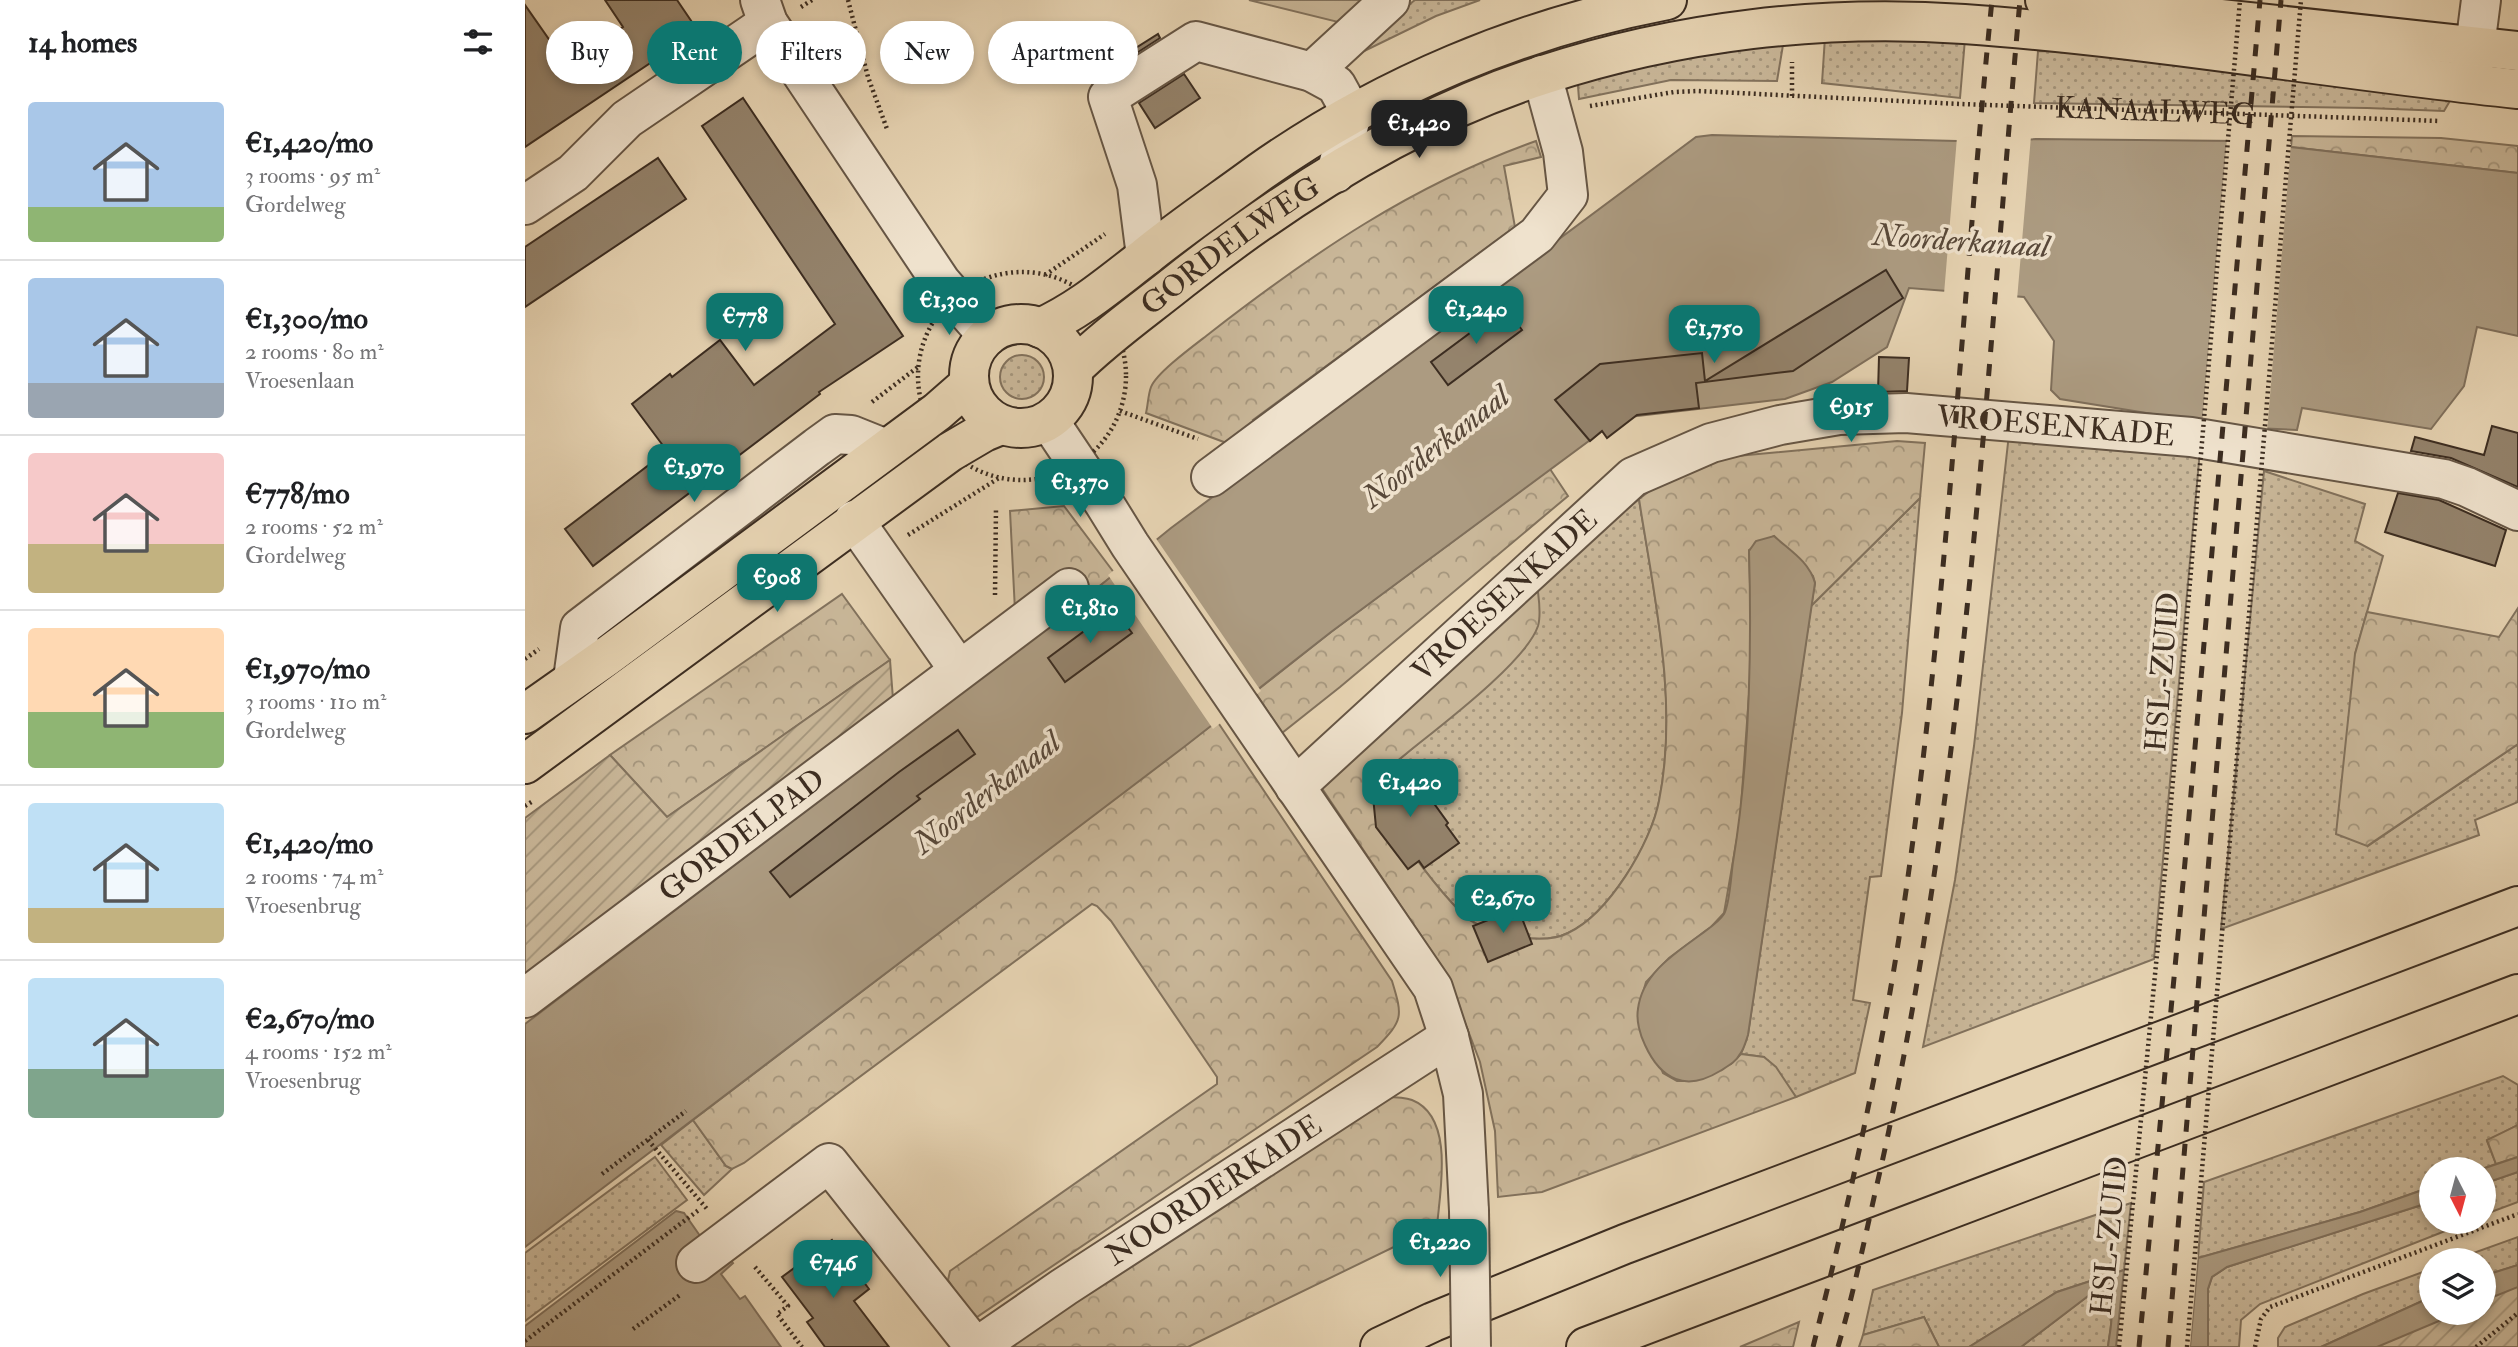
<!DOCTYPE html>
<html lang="en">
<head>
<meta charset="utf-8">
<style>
	:root { --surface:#fff; --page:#f2f2f2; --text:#202124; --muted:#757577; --line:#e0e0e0; --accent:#0f766e }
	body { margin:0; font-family:"IM FELL Double Pica",serif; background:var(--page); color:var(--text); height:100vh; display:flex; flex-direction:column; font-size:26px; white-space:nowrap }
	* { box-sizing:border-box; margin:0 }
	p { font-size:23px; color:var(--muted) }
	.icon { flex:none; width:38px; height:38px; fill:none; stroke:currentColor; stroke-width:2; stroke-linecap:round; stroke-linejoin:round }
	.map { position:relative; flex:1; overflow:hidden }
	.details { display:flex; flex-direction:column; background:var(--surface); width:525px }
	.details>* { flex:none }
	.hud { position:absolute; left:21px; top:21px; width:665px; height:63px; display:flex; gap:14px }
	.needle { width:46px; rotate:174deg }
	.buttons { position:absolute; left:1894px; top:1157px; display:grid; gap:14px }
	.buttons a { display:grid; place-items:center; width:77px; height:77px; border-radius:50%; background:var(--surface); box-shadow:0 4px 10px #0003; font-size:35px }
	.price { position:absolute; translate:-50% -60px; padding:0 16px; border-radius:14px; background:var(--accent); color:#fff; font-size:23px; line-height:46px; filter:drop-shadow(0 2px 4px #0008) }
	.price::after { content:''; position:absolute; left:50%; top:42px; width:21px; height:16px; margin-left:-10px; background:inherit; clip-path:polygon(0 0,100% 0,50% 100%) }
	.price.on { background:#222; color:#fff }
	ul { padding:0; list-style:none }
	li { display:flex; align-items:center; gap:21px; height:175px; padding:0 28px }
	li+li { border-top:2px solid var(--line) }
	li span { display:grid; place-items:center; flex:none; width:196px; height:140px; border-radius:7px; color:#555 }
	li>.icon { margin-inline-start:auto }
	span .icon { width:84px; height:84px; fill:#fffc; stroke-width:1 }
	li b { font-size:30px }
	h2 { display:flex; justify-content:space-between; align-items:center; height:84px; padding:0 28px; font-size:30px }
	.tag { padding:0 24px; border-radius:32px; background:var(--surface); box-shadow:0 4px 10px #0003; font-size:24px; line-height:63px }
	.tag.on { background:var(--accent); color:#fff }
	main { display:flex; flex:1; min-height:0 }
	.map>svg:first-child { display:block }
</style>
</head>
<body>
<main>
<section class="details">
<h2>14 homes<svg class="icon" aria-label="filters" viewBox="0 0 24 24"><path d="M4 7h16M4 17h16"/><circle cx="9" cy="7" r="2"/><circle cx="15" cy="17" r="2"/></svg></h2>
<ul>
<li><span style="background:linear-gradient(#a9c7e8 75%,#8fb573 0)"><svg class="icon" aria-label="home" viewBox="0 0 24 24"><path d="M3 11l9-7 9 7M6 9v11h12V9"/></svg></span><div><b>€1,420/mo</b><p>3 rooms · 95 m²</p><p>Gordelweg</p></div></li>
<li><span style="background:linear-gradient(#a9c7e8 75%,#9aa5b1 0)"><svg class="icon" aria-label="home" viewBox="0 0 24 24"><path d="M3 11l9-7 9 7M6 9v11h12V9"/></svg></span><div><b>€1,300/mo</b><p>2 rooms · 80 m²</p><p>Vroesenlaan</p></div></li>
<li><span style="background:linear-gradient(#f6c9c9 65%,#c2b280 0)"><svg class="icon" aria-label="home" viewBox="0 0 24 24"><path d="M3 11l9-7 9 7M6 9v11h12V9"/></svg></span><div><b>€778/mo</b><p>2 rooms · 52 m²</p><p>Gordelweg</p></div></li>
<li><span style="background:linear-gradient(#ffd9b3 60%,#8fb573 0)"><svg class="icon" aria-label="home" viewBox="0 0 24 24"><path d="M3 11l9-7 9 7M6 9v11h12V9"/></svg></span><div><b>€1,970/mo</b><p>3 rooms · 110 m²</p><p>Gordelweg</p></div></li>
<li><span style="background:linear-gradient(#bfe0f5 75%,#c2b280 0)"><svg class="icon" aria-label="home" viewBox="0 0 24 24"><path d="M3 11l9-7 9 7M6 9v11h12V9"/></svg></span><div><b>€1,420/mo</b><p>2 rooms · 74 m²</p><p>Vroesenbrug</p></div></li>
<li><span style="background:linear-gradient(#bfe0f5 65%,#7fa58c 0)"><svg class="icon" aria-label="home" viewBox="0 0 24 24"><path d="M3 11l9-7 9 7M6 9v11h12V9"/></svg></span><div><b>€2,670/mo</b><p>4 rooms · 152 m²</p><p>Vroesenbrug</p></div></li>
</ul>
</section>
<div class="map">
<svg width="1993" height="1347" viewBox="0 0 1993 1347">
	<defs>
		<pattern id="grass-dots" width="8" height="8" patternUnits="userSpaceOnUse" patternTransform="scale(1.75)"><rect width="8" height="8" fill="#c9b799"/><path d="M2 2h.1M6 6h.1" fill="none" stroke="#a4957c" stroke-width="1.8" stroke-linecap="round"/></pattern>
		<pattern id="forest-crowns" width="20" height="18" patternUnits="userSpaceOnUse" patternTransform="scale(1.75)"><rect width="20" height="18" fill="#c9b799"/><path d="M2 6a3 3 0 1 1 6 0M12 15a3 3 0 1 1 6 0" fill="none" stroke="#a4957c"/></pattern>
		<pattern id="garden-furrows" width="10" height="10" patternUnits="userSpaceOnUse" patternTransform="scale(1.75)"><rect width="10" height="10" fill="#c9b799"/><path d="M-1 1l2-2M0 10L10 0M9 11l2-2" fill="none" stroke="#a4957c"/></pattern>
	</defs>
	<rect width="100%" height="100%" fill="#e6d3b2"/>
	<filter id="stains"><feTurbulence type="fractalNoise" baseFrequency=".00286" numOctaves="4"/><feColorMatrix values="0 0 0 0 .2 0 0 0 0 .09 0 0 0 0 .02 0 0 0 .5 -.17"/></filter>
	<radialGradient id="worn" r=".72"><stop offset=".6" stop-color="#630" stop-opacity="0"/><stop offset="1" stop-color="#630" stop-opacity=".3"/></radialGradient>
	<!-- grass -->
	<g fill="url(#grass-dots)" stroke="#82725d" stroke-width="2">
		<polygon points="890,0 955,0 911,16 829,56 811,61"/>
		<polygon points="1300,37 1440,39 1435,98 1297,83"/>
		<polygon points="1259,39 1252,81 1146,80 1054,99 1052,73"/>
		<polygon points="1513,51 1550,52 1929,94 1919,111 1842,108 1509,103"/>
		<circle cx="497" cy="377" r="22"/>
		<polygon points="1484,434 1675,450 1629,959 1398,1047 1430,880 1449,746"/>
		<polygon points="1739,471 1840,504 1830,541 1858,556 1830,654 1843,846 1993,744 1993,802 1950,820 1954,835 1696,929"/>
		<polygon points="1395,498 1377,713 1356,876 1345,877 1328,1000 1345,1003 1330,1073 1271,1097 1239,1057 1216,1054 1223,1034 1286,606"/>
		<path d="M1114,499C1129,596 1154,703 1134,801C1126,843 1084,914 1043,933C1017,946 971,935 946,921C939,918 933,909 927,903C896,869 871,830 845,792L847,786L865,767L959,689L1000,648L1012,583Z"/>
		<polygon points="1978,1076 1993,1085 1993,1125 1962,1141 1971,1164 1957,1169 1906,1169 1906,1187 1835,1212 1673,1258 1679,1182"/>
		<polygon points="168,1120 201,1166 207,1169 179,1195 136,1145"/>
		<polygon points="130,1157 162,1200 0,1321 0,1253"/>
		<polygon points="1993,1172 1993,1202 1958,1215 1958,1184"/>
		<polygon points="1906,1202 1906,1222 1943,1222 1735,1304 1716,1320 1714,1347 1683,1347 1683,1289 1687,1277 1702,1267"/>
		<polygon points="1606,1203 1599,1270 1532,1292 1444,1347 1414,1347 1399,1317 1338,1335 1348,1290"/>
		<polygon points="1993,1237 1993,1265 1958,1276 1958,1260 1929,1260"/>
		<polygon points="1906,1269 1906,1297 1796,1347 1753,1347 1753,1338 1760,1327 1838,1294"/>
		<path d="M1567,1293C1596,1298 1585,1325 1583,1347H1496Z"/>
	</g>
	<!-- forest -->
	<g fill="url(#forest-crowns)" stroke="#82725d" stroke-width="2">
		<polygon points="1767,136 1916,138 1993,146 1993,173 1766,147"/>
		<path d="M1011,141L1016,157L979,166L990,227L728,420L732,426L707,445L621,413C623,405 623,395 626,387C632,372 671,344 685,333C788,253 887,185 1011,141Z"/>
		<path d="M1372,441L1400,443L1395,498L1286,606L1290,583L1288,576L1249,536L1224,550L1227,652L1215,821L1199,913L1186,927L1144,958L1121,982L1113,1010L1138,1073L1152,1081H1167L1206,1064L1216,1054L1239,1057L1251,1067L1271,1097L1017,1192L973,1197L970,1131L955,1062L921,973L790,778L1012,583C1013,596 1017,612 1013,626C1001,662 914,727 882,753C870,763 851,776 845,791C871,830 896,869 927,903C933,909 939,917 946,921C971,935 1017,946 1043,933C1084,914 1126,843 1134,801C1154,703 1129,596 1114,499L1143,477L1201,457Z"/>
		<polygon points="1025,469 1043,496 815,687 757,733 730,692 806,632"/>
		<polygon points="539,506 590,574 492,651 485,511"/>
		<polygon points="317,594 365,660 142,817 85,755"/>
		<polygon points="1993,608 1993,744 1842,846 1811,834 1830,654 1842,612 1974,637"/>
		<path d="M692,721L867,981C878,1017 878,1020 852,1047L449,1319L423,1280L425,1271L692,1084V1077L586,921L572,906L567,904L219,1163L207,1169L201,1166L168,1120Z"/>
		<path d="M860,1097C868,1097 879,1097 887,1100C930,1117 915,1191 912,1226L663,1347H481Z"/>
		<polygon points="1993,1125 1993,1157 1971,1164 1962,1140"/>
		<polygon points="1399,1317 1414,1347 1334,1347 1338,1335"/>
		<polygon points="1274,1322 1268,1347 1215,1347 1222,1344"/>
	</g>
	<!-- park -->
	<polygon fill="#c9b799" stroke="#82725d" stroke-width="2" points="724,0 842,0 817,23"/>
	<!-- garden -->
	<g fill="url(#garden-furrows)" stroke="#82725d" stroke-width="2">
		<polygon points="365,660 368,699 0,976 0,818 85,755 142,817"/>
		<polygon points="1993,1276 1993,1347 1817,1347 1906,1312 1958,1312 1958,1289"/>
	</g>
	<!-- water -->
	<g fill="#ac9b81" stroke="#7f6f5b" stroke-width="2">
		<polygon points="1187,135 1472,142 1511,139 1714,141 1993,173 1993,336 1952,327 1939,386 1906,429 1777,408 1772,430 1708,427 1535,399 1526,390 1529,341 1499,297 1384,288 1362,347 1307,382 1260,399 1095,418 806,632 659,747 0,1247 0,1024 534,619 646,528 1171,137"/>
		<path d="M1249,536C1264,550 1284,561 1290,583L1223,1035C1221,1041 1219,1049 1215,1054C1211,1062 1203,1066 1195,1071C1161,1092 1136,1080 1120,1045C1115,1035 1111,1020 1113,1009C1117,974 1149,954 1175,935C1183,929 1194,922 1199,914C1205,903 1206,875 1208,862C1225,759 1227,654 1224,551L1231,541Z"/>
		<polygon points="1993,1157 1993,1172 1958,1184 1957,1169"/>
		<polygon points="1906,1187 1906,1202 1702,1267 1687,1277 1683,1289 1683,1347 1665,1347 1673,1258 1835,1212"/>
		<polygon points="151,1211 159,1213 180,1243 189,1237 208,1263 196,1274 215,1299 220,1296 256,1347 0,1347 0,1326"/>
		<polygon points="1993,1265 1993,1287 1958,1301 1958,1276"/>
		<path d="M1599,1270L1591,1347H1583C1585,1325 1596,1298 1567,1293L1496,1347H1444L1532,1292Z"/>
		<polygon points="1906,1297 1906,1312 1933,1313 1852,1347 1796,1347"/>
	</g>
	<!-- pier -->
	<g fill="#e6d3b2">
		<polygon points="1506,136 1492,300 1419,294 1432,137 1472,139"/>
		<polygon points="1702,138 1766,144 1742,432 1677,425"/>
		<polygon points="630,537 736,691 688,729 583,575"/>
		<polygon points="1673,1254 1665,1347 1662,1347 1669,1258"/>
	</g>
	<!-- building -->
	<g fill="#94836c" stroke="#3c2d21" stroke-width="2">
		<polygon points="80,0 152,0 173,31 0,147 0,5 42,65 98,27"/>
		<polygon points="633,34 635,38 590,67 587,63"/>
		<polygon points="659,74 675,98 630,128 614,103"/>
		<polygon points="218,98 378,336 294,392 295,394 68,566 40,529 142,451 107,404 145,374 147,377 195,340 229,385 310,324 177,126"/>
		<polygon points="133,158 161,199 0,307 0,247"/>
		<polygon points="1361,270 1378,298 1268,371 1171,383 1174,408 1112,415 1082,438 1077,431 1065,441 1030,400 1075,364 1177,353 1180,381"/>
		<polygon points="980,307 997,330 923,385 906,362"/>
		<polygon points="1354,357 1384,358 1382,391 1353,392"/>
		<polygon points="1967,426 1993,433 1993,487 1926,458 1886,451 1890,437 1959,455"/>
		<polygon points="1873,493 1914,500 1981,530 1970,566 1860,532"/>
		<polygon points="589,609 607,633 540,682 523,658"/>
		<polygon points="433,730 450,754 392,796 395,799 265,897 245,872 374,772"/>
		<polygon points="879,762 923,823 921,825 934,843 899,868 894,861 883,869 851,827 847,786"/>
		<polygon points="993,908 1007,944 963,962 948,926"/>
		<polygon points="307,1240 344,1289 329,1301 364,1347 300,1347 282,1322 288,1318 257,1277"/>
	</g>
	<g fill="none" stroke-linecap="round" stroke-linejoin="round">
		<defs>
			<g id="minor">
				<polyline points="235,0 243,23 416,282 463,336"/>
				<polyline points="787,72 865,0"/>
				<polyline points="1946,78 1956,0"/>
				<polyline points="0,205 48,173 102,119 243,23"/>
				<polyline points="621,256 612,185 583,97 671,41 787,72 811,85 827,114 811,173"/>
				<polyline points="524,421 579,503 605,545 908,988 924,1037 938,1094 944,1211"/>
				<polyline points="686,477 1012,235 1043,195 1038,152 1017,75"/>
				<polyline points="329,520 434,670"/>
				<polyline points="48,679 55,628 292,447 310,434 326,435 361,449"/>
				<path id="s2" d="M770,787L1108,477L1186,443L1255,425L1314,415L1381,413L1666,437L1919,479L1942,487L1993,511"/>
				<path id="s3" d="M0,998L544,588"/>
				<polyline points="171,1263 304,1163 450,1347"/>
				<path id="s4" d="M452,1347L539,1287L924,1037"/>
			</g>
			<g id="major">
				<polyline points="1520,0 1993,51"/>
				<circle cx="496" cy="376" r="52"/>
				<path d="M515,328C555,310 586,283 620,257C657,227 697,200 735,172C857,86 996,28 1142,0"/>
				<path id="s5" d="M548,369C581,336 620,309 656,280C764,195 886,117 1018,75C1153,31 1298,14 1439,24C1625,37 1808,70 1993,89"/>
				<polyline points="0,714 81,657 412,412 444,384"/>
				<polyline points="0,764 425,452 459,432 476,425"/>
			</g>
			<g id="highway">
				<polyline points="855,1347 908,1322 1100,1244 1993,906"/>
				<polyline points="1061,1347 1993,994"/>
			</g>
		</defs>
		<!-- minor casing -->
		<use href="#minor" stroke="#665645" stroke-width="42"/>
		<!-- major casing -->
		<use href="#major" stroke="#3c2d21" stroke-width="42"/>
		<!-- highway casing -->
		<use href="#highway" stroke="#3c2d21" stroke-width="42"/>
		<!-- path -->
		<g stroke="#3c2d21" stroke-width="4.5" stroke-dasharray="2 3.5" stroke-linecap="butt">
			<polyline points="323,0 343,77 362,129"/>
			<polyline points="276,7 287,0"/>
			<polyline points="1267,96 1267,62"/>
			<path id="s1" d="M1065,106L1149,92L1173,91L1435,104L1915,121"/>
			<circle cx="497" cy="376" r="104"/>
			<polyline points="520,275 580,234"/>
			<polyline points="347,402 393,367"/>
			<polyline points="595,411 673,439"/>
			<polyline points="383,535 474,478"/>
			<polyline points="470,595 471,508"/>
			<polyline points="0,659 14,649"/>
			<polyline points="0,806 8,801"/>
			<polyline points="123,1140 182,1209"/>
			<polyline points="77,1174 161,1111"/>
			<polyline points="230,1267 263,1306 252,1314 277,1347"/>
			<polyline points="108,1329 155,1295"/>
			<polyline points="0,1341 175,1209"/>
			<polyline points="1730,1347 1736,1319 1745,1307 1993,1214"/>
			<polyline points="1951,1347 1993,1313"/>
		</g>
		<!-- minor -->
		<use href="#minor" stroke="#efe2cd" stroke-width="38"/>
		<!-- major -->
		<use href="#major" stroke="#e6d3b2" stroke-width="38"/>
		<!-- highway -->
		<use href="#highway" stroke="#e6d3b2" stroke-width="38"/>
		<!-- rail -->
		<g stroke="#3c2d21" stroke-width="5" stroke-dasharray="12 12" stroke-linecap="butt">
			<path d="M1288,1347C1323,1208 1354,1068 1376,925C1422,619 1436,308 1467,0"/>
			<path d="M1313,1347C1330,1288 1342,1227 1356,1167C1441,784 1460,390 1495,0"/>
			<polyline points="1614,1347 1660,862 1735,0"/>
			<polyline points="1643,1347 1756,0"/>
		</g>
		<defs>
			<polyline id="minor-bridge" points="944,1211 946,1347"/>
		</defs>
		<!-- minor-bridge casing -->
		<use href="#minor-bridge" stroke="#665645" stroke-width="42" stroke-linecap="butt"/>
		<!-- path-bridge -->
		<g stroke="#3c2d21" stroke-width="4.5" stroke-dasharray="2 3.5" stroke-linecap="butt">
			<polyline points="1594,1347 1641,861 1715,0"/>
			<polyline points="1662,1347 1776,0"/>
		</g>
		<!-- minor-bridge -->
		<use href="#minor-bridge" stroke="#efe2cd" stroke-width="38"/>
	</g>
	<g text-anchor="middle" stroke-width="7" stroke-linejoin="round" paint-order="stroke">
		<!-- street labels -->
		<g font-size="30" fill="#3c2d21" stroke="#efe2cd">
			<text dy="10" stroke="none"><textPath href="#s1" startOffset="567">KANAALWEG</textPath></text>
			<text dy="10" stroke="none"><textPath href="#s5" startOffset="200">GORDELWEG</textPath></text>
			<text dy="10" stroke="none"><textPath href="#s2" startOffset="892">VROESENKADE</textPath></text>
			<text dy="10" stroke="none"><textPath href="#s2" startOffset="284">VROESENKADE</textPath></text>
			<text transform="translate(1637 672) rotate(-85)" y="10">HSL-ZUID</text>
			<text dy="10" stroke="none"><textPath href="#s3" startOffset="271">GORDELPAD</textPath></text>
			<text dy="10" stroke="none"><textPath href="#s4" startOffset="284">NOORDERKADE</textPath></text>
			<text transform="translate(1584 1236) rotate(-84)" y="10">HSL-ZUID</text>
		</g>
		<!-- water labels -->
		<g font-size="32" font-style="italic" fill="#584839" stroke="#efe2cd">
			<text transform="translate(1436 240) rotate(4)" y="11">Noorderkanaal</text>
			<text transform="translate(910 446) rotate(-38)" y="11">Noorderkanaal</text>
			<text transform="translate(461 792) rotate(-38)" y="11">Noorderkanaal</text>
		</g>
	</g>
	<rect width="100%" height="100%" filter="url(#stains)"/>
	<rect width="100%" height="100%" fill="url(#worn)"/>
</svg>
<div class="buttons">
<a><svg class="needle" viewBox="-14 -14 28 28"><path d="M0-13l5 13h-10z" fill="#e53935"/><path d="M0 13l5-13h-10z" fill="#757577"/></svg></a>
<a><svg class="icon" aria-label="layers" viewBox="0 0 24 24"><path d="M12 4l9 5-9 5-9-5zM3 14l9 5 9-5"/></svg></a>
</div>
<b class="price on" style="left:894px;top:160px">€1,420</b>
<b class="price" style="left:424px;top:337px">€1,300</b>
<b class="price" style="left:951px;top:346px">€1,240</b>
<b class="price" style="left:220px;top:353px">€778</b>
<b class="price" style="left:1189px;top:365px">€1,750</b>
<b class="price" style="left:1326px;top:444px">€915</b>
<b class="price" style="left:169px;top:504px">€1,970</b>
<b class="price" style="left:555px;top:519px">€1,370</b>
<b class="price" style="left:252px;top:614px">€908</b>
<b class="price" style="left:565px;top:645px">€1,810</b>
<b class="price" style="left:885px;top:819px">€1,420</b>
<b class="price" style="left:978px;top:935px">€2,670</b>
<b class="price" style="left:915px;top:1279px">€1,220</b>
<b class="price" style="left:308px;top:1300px">€746</b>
<div class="hud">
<a class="tag">Buy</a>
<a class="tag on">Rent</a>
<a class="tag">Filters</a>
<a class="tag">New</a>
<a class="tag">Apartment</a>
</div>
</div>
</main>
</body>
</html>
